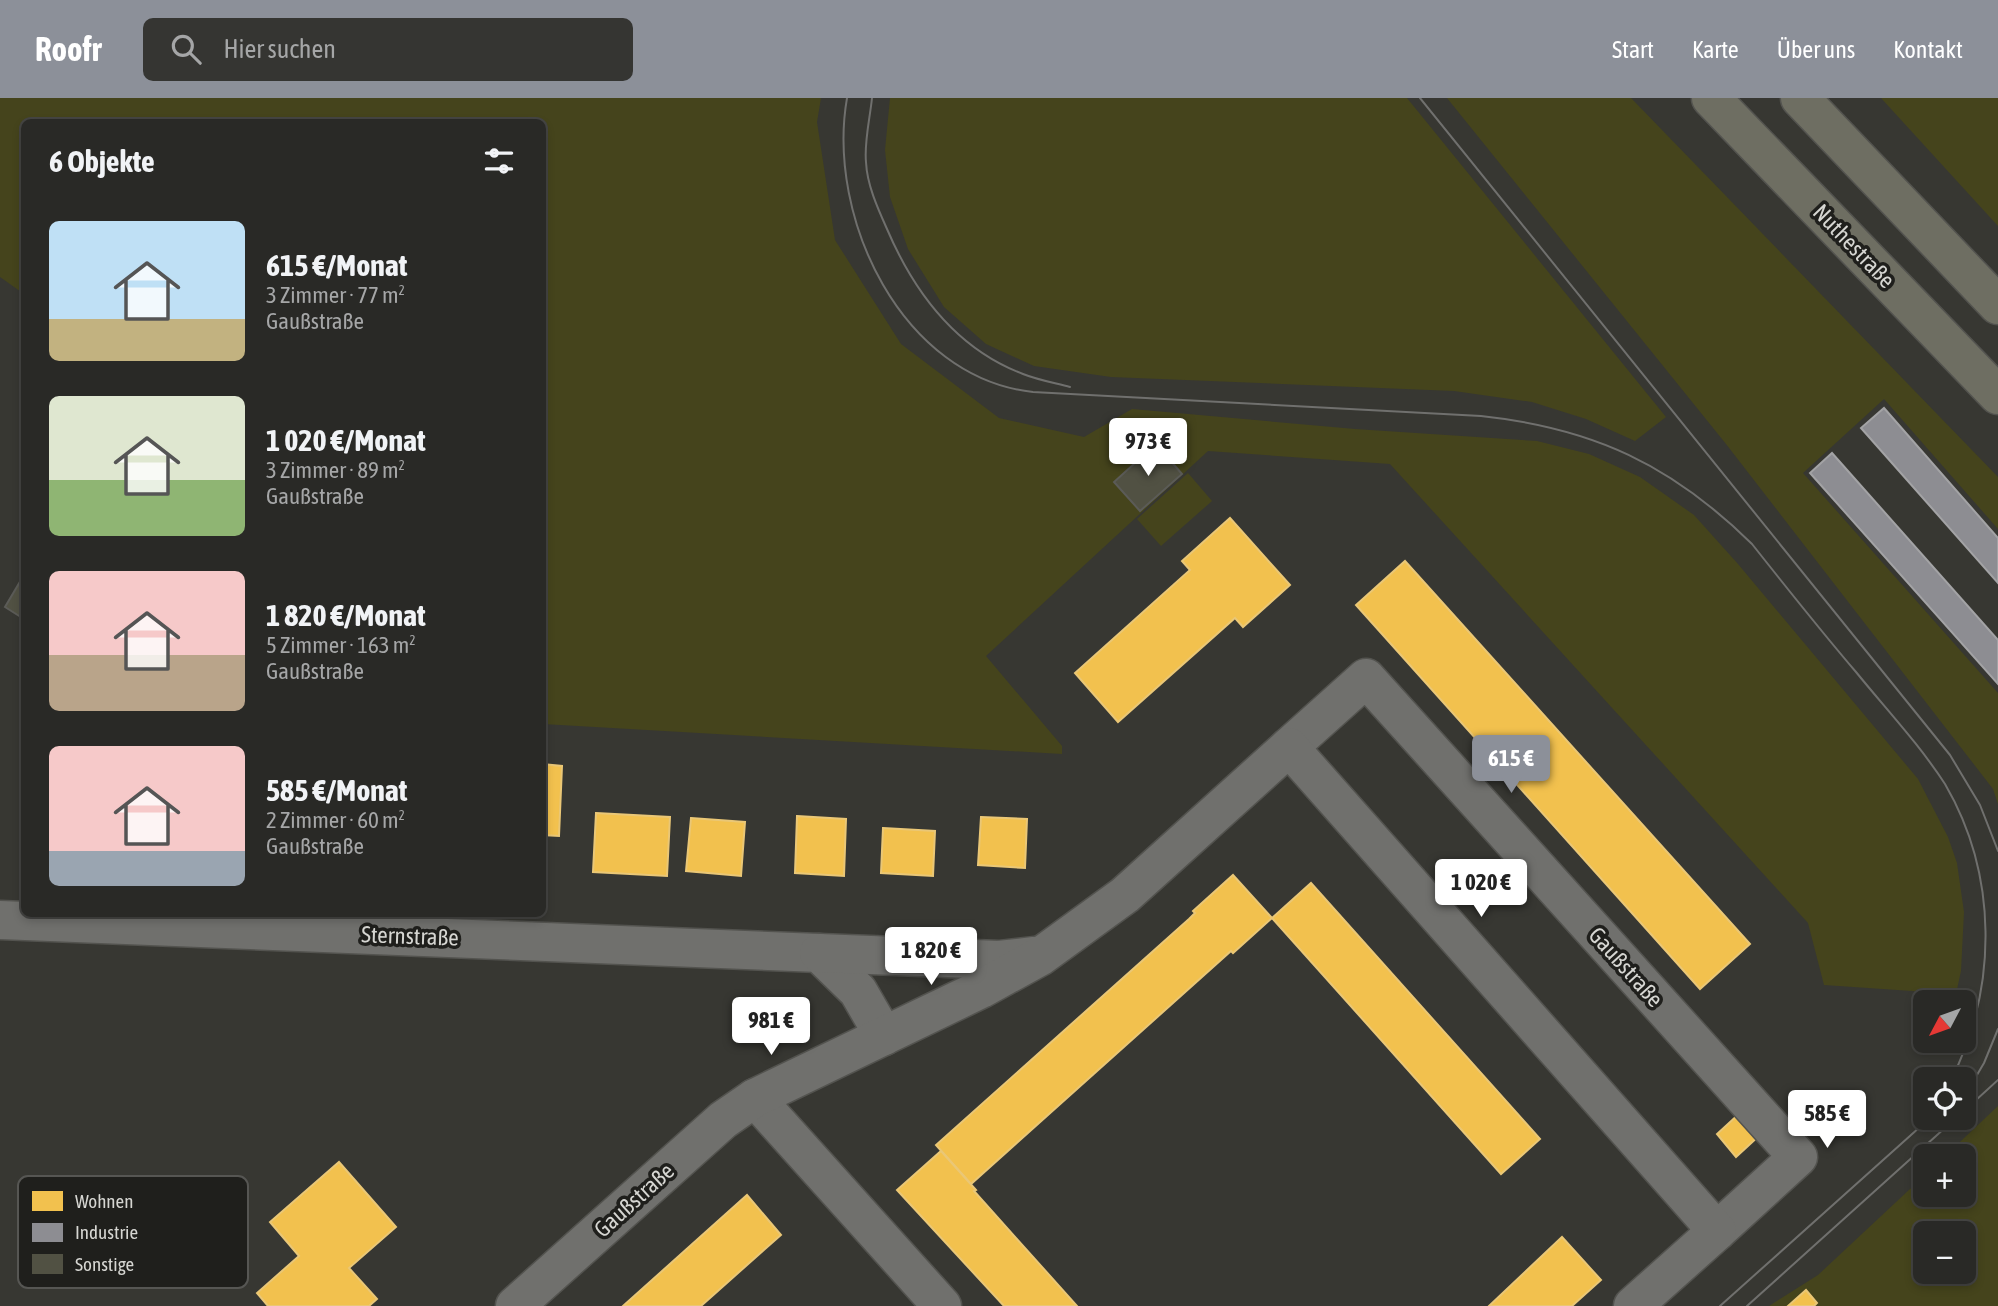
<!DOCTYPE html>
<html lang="de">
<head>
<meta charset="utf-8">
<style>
	:root { --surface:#292926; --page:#353532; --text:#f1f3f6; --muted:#a5a6a7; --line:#454543; --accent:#8c9099 }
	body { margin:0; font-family:"Asap Condensed",sans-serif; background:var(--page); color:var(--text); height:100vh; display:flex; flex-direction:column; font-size:26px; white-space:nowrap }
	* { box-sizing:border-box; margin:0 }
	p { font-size:23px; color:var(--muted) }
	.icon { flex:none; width:38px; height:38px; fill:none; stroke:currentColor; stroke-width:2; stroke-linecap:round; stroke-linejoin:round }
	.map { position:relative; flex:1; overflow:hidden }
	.sheet { position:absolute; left:21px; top:21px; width:525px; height:798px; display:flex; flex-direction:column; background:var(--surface); border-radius:10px; box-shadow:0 4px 10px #0003,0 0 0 2px var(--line) }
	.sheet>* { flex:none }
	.needle { width:46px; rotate:229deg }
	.fabs { position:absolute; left:1913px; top:892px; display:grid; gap:14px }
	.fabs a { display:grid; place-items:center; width:63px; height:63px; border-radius:10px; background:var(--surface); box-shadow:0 4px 10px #0003,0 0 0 2px var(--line); font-size:35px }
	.price { position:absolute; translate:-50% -60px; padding:0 16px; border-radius:7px; background:#fff; color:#222; font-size:23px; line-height:46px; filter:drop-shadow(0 2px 4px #0008) }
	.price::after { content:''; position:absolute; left:50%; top:42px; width:21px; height:16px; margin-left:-10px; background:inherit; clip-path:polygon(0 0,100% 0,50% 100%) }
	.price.selected { background:var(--accent); color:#fff }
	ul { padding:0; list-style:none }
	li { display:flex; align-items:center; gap:21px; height:175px; padding:0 28px }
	li span { display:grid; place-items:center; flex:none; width:196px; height:140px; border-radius:10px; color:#555 }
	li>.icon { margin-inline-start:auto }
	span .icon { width:84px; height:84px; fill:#fffc; stroke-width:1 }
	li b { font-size:30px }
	h2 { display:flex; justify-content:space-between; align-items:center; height:84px; padding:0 28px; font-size:30px }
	header { display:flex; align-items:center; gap:42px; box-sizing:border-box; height:98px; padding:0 35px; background:var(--accent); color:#fff }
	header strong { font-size:33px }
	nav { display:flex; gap:38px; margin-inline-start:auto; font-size:24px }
	.search { width:490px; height:63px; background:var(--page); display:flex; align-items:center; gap:18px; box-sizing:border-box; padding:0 24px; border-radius:10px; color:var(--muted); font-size:26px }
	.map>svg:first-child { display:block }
</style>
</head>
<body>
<header>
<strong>Roofr</strong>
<div class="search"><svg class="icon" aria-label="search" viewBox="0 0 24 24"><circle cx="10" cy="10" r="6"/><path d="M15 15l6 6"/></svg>Hier suchen</div>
<nav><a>Start</a><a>Karte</a><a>Über uns</a><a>Kontakt</a></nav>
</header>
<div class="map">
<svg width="1998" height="1208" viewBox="0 0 1998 1208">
	<rect width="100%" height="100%" fill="#373732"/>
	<!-- green -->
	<g fill="#45441c" fill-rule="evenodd">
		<polygon points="0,0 821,0 817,24 835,142 901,246 999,320 1084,339 1132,311 1355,331 1537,343 1589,356 1640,379 1694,417 1738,466 1918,681 1948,739 1957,765 1964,814 1961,873 1956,896 1824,887 1808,825 1390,366 1208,353 986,558 1062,648 1062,656 543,626 542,24 24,24 24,196 0,179"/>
		<polygon points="890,0 1407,0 1666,319 1635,343 1586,321 1532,304 1454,293 1111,279 1034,268 986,246 944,209 908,151 890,99 885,52"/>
		<polygon points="1447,0 1631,0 1998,379 1998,431 1884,301 1803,375 1998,595 1998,706 1993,691 1726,346"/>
		<polygon points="1881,0 1998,0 1998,128"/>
		<polygon points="1188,375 1212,403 1161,448 1137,421"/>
		<path d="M1998,1008V1208H1769L1818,1177L1925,1077V1097H1964V1059H1944ZM1925,1136H1964V1174H1925Z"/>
	</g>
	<!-- homes -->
	<g fill="#f2c14e" stroke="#eac776" stroke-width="2">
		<polygon points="1230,420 1290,487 1243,529 1235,520 1118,624 1075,575 1190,472 1182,463"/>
		<polygon points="1405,463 1750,846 1700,891 1356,507"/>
		<polygon points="542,666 562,668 559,738 542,737"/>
		<polygon points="596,715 670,719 667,778 593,774"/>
		<polygon points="797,718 846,721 844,778 795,775"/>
		<polygon points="981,719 1027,721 1025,770 978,767"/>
		<polygon points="691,720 745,724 741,778 686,773"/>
		<polygon points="883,730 935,733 933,778 881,775"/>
		<polygon points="1233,777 1272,820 1233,855 1231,853 971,1086 936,1047 1189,821 1195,815 1193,813"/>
		<polygon points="1311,785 1540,1041 1501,1076 1272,820"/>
		<polygon points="1740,1015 1760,1037 1736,1059 1717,1036"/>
		<polygon points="941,1053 976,1092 974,1093 1077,1208 1004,1208 897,1092"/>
		<polygon points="339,1064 396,1129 349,1170 377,1201 369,1208 268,1208 257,1195 299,1158 270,1124"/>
		<polygon points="747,1097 781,1137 765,1151 701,1208 623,1208"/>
		<polygon points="1562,1139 1601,1182 1572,1208 1489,1208"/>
		<polygon points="1806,1192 1817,1205 1814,1208 1788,1208"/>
	</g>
	<!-- industry -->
	<g fill="#8d8d92" stroke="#a3a3a5" stroke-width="2">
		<polygon points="1884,310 1998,440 1998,485 1861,330"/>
		<polygon points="1832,355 1998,542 1998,586 1810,375"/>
	</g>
	<!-- building -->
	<g fill="#515143" stroke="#5b5b57" stroke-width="2">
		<polygon points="1156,346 1182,376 1140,413 1114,384"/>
		<polygon points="24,477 24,521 5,509"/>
	</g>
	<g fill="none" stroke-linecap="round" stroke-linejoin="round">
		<defs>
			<g id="minor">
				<polyline points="1289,649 1366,580 1798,1059 1717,1133"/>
				<polyline points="0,822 819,855 858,893 884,938"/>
				<polyline points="819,855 999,862 1034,858"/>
				<polyline points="755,1000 942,1208"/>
				<polyline points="515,1208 723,1022 755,1000 981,891 1041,858 1125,797 1289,649 1717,1133 1633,1208"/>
			</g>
			<g id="highway">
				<polyline points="1711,0 1998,297"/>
				<polyline points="1800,0 1998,207"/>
			</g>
		</defs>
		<!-- minor casing -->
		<use href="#minor" stroke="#53534f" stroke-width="41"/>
		<!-- highway casing -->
		<use href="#highway" stroke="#53534f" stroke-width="41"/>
		<!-- minor -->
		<use href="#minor" stroke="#70706d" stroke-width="38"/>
		<!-- highway -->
		<use href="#highway" stroke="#6e6e62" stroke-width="38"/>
		<!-- tram -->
		<g stroke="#70706e" stroke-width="2">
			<path d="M847,0C826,120 902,280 1033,294L1481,318C1593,330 1672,367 1752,446C1786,489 1820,532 1856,574C1886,611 1919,646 1945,686C1998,777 1998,889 1951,982"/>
			<path d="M872,0C870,20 864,44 866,64C867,87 878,111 887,131C914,194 957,251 1023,276C1038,282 1055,285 1070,289"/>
			<polyline points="1420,0 1950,657 1980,707 1998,753"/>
			<polyline points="1964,999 1984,965 1998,931"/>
			<polyline points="1964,1013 1998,982"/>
			<polyline points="1720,1208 1930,1020"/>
			<polyline points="1747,1208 1956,1020"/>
		</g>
	</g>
	<g text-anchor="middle" stroke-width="7" stroke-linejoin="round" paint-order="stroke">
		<!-- street labels -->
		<g font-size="23" fill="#d6d6d2" stroke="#1f1f1c">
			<text transform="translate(1854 148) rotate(46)" y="8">Nuthestraße</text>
			<text transform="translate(410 838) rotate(2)" y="8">Sternstraße</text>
			<text transform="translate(1626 869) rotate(48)" y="8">Gaußstraße</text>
			<text transform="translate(634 1102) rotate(-42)" y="8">Gaußstraße</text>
		</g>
	</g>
	<!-- legend -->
	<rect x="18" y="1078" width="230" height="112" rx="10" fill="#1f1f1c" stroke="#565653" stroke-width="2"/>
	<rect x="32" y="1093" width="31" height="20" fill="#f2c14e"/>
	<rect x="32" y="1125" width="31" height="19" fill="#8d8d92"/>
	<rect x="32" y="1156" width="31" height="20" fill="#515143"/>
	<g font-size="19" fill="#d6d6d2">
		<text x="75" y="1110">Wohnen</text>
		<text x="75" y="1141">Industrie</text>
		<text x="75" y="1173">Sonstige</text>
	</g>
</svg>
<div class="fabs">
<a><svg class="needle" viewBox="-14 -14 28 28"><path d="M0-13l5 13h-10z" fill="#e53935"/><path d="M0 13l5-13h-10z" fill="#a5a6a7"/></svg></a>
<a><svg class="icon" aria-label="locate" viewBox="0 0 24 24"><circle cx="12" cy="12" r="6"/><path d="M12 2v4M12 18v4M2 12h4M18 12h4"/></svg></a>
<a>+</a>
<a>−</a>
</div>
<b class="price" style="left:1148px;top:380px">973 €</b>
<b class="price selected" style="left:1511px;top:697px">615 €</b>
<b class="price" style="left:1481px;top:821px">1 020 €</b>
<b class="price" style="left:931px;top:889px">1 820 €</b>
<b class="price" style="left:771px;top:959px">981 €</b>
<b class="price" style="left:1827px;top:1052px">585 €</b>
<section class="sheet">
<h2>6 Objekte<svg class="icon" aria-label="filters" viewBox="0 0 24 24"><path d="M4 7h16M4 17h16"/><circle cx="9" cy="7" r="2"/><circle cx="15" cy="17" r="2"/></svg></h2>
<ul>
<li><span style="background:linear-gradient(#bfe0f5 70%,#c2b280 0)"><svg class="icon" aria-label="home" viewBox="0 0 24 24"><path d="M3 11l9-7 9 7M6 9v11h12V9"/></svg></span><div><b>615 €/Monat</b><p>3 Zimmer · 77 m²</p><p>Gaußstraße</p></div></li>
<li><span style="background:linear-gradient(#dfe7d0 60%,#8fb573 0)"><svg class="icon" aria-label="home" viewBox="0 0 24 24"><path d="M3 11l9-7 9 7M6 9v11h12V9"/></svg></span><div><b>1 020 €/Monat</b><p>3 Zimmer · 89 m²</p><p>Gaußstraße</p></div></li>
<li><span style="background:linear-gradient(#f6c9c9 60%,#b9a48a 0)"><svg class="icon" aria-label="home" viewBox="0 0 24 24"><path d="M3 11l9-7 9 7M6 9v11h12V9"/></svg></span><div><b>1 820 €/Monat</b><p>5 Zimmer · 163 m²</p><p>Gaußstraße</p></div></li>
<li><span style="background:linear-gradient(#f6c9c9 75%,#9aa5b1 0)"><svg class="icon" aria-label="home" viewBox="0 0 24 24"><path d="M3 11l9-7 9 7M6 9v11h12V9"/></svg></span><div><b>585 €/Monat</b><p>2 Zimmer · 60 m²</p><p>Gaußstraße</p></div></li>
</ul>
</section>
</div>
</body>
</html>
